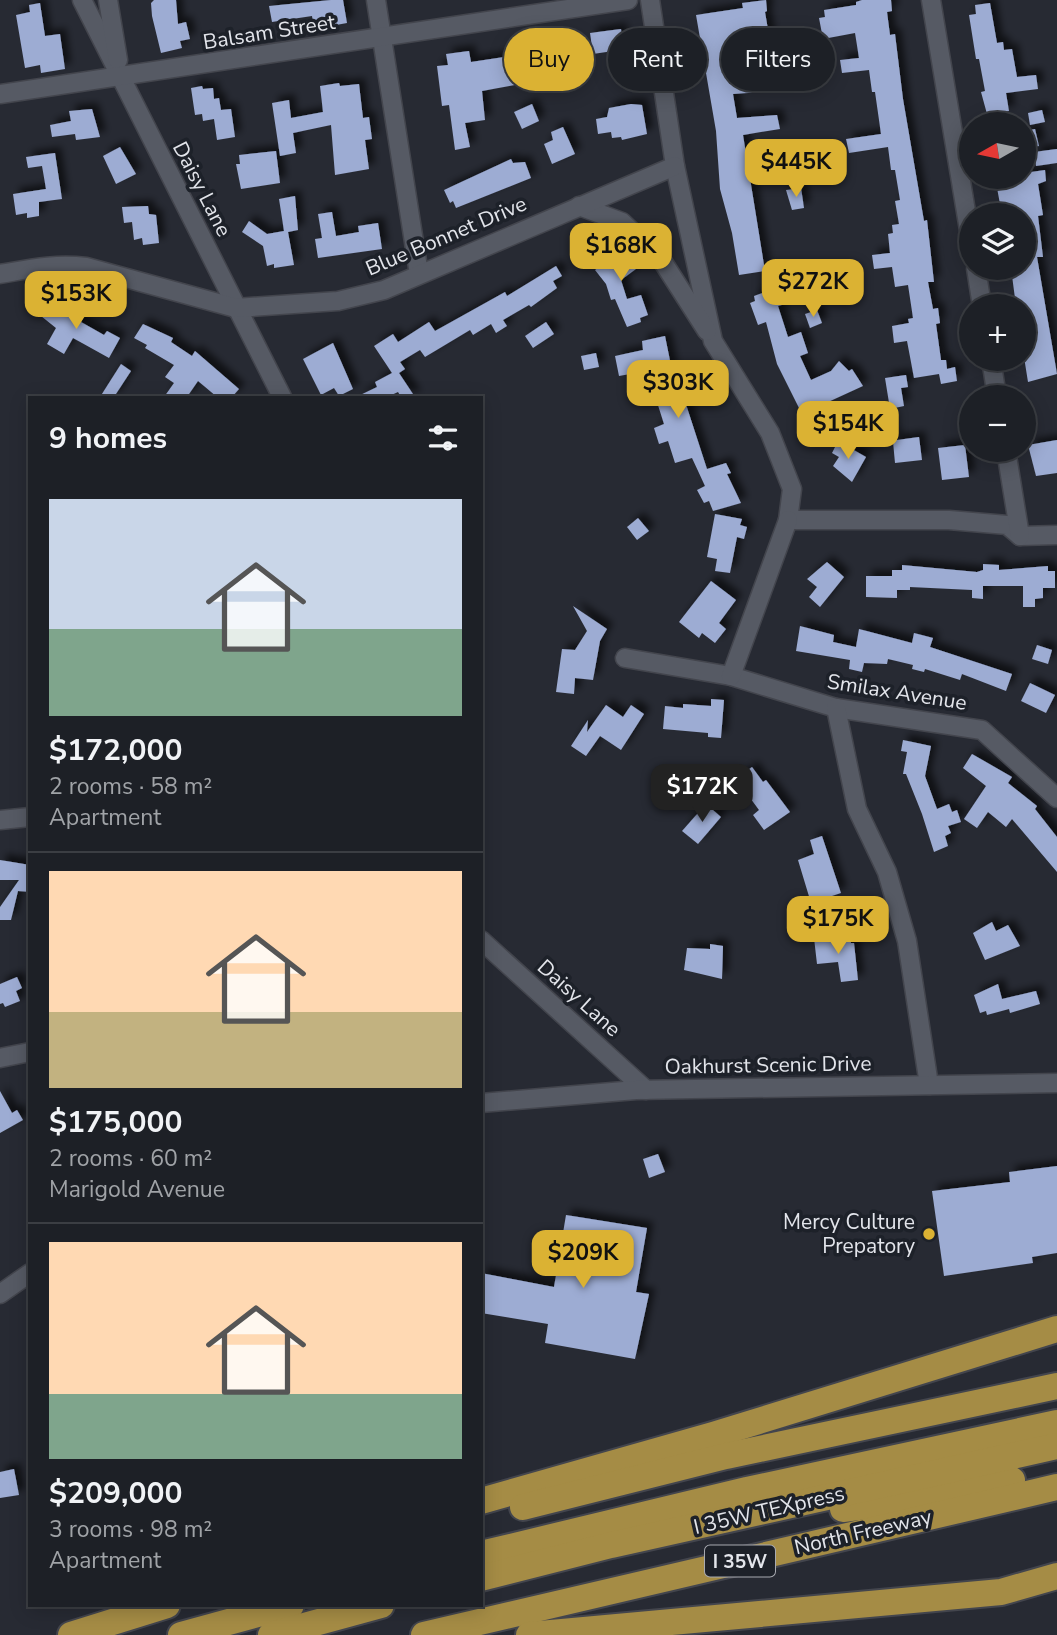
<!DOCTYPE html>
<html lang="en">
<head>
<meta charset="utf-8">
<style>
	:root { --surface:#1d2026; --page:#2a2d32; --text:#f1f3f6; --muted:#a0a3a7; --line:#3b3e43; --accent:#dbb233 }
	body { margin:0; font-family:"Nunito Sans",sans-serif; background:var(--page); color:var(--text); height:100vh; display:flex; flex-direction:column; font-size:26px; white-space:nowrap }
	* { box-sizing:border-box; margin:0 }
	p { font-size:23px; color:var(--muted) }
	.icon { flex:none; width:38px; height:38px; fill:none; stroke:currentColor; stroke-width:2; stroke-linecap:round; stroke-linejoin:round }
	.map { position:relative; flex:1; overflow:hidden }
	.panel { position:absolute; left:28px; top:396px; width:455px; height:1211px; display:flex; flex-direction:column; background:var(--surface); border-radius:0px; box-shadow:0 4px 18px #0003,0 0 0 2px var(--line) }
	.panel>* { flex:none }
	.hud { position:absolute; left:504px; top:28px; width:448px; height:63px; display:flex; gap:14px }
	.needle { width:46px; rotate:261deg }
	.tools { position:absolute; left:959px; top:112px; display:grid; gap:14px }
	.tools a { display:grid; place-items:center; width:77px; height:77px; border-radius:50%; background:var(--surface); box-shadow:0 4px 18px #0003,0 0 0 2px var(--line); font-size:35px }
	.price { position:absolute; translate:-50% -60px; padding:0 16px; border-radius:14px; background:var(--accent); color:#111; font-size:23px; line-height:46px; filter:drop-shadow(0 2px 4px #0008) }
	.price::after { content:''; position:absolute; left:50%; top:42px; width:21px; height:16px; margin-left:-10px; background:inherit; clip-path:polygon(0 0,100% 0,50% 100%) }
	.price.current { background:#222; color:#fff }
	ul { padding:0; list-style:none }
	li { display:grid; align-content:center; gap:14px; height:371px; padding:0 21px }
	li+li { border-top:2px solid var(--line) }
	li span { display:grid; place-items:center; height:217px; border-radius:0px; color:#555 }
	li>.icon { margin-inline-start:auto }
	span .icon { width:126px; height:126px; fill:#fffc; stroke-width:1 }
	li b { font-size:30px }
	h2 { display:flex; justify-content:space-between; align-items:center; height:84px; padding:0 21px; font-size:30px }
	.tag { padding:0 24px; border-radius:32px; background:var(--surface); box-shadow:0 4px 18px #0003,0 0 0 2px var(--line); font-size:24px; line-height:63px }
	.tag.current { background:var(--accent); color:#111 }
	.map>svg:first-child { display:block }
</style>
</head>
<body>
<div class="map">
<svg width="1057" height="1635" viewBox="0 0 1057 1635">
	<defs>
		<filter id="shadow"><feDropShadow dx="6" dy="-6" stdDeviation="3.5" flood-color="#0009"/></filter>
	</defs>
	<rect width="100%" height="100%" fill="#272a33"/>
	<!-- building -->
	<g fill="#9dacd3" filter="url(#shadow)">
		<polygon points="154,0 176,0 178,24 186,22 190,39 180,41 182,48 161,53 152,16 151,3"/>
		<polygon points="331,0 343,0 347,23 314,29 312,16 272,22 269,6"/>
		<polygon points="766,0 767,11 765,12 772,53 767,54 770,84 762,85 763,92 733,94 737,118 777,115 780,129 743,135 765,271 739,275 732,233 720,189 716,131 696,15 743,8 742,3"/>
		<polygon points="862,0 891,0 892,11 887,12 890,35 895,34 903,99 924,221 927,220 934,282 928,282 933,309 938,308 940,323 936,324 941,360 946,360 947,369 955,367 957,381 941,384 939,374 914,378 907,341 894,343 892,326 909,323 908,319 913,318 908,285 895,287 892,267 874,269 872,255 890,253 888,234 893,233 892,225 899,224 895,201 900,200 895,170 891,170 888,147 849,153 846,139 881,134 875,92 872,92 869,70 842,73 840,60 859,58 855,33 823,39 819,18 825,17 824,10 856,5 856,2"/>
		<polygon points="40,3 45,36 60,34 65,69 41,73 40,65 25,68 16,15 30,12 29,5"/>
		<polygon points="990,3 997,43 1003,42 1004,50 1012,49 1017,77 1036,75 1038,89 1006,93 1009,111 987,114 981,92 985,91 979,59 976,59 969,15 976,14 975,5"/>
		<polygon points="621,29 624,55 614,56 613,51 593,54 590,33"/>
		<polygon points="469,51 471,62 504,57 508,74 512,74 515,85 482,91 485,120 465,123 470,147 455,150 449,105 442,106 437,66 448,65 446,54"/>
		<polygon points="339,83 340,86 359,84 363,118 369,117 372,139 365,140 369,169 335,175 331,125 293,133 296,153 280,156 272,103 289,100 291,118 323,112 320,86"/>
		<polygon points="202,86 203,89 213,88 214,99 219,98 221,110 231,109 235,137 217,140 214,119 203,121 202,114 195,115 191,88"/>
		<polygon points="532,104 539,121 522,129 514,112"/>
		<polygon points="631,104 642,105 647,134 622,140 621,137 612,138 611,132 598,134 596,119 607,117 609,108"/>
		<polygon points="92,109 100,137 76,140 75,134 52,137 50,125 71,121 69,111"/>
		<polygon points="1042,110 1045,122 1030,125 1028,113"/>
		<polygon points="563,127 575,154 552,164 544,144 553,140 551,132"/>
		<polygon points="1035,129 1039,146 1024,148 1024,131"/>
		<polygon points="120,147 136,174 116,184 103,156"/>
		<polygon points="1057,149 1057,163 1036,166 1034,152"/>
		<polygon points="276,151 280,183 241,189 236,164 240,164 239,155"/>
		<polygon points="55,153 62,199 39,202 39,216 27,218 27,213 16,215 13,194 46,189 42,166 28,168 26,157"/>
		<polygon points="511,159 513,163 525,162 531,178 456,208 453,201 450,203 444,190"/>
		<polygon points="1045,170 1046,181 1038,184 1043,215 1038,216 1043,257 1037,257 1057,374 1028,382 1024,357 1024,306 1016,306 1011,268 1024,268 1024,215 1002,215 995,177 1024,177 1024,173"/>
		<polygon points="801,188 804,208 792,210 786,190"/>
		<polygon points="295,196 298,230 288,232 294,265 274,268 274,264 267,266 263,246 242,232 249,221 267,234 284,231 279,199"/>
		<polygon points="148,206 149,214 156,215 159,243 143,245 142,238 134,240 132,222 124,223 122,207"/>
		<polygon points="332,212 336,236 359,232 358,226 378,223 382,249 318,258 315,239 322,238 318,214"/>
		<polygon points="616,240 636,269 621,280 627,299 641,295 648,315 640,318 641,322 627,327 615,299 611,300 606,284 595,270 603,264 599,259 606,253 603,249"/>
		<polygon points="556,266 562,276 553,281 557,288 531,307 529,305 503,320 507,326 496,333 491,324 473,335 470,330 425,357 420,350 400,362 405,369 399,373 415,397 401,397 398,392 387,397 356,397 377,387 375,382 392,373 374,346 393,334 398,342 429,322 435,331 505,292 507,296"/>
		<polygon points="779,287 785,304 778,306 788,337 801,332 808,353 800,356 811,380 831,371 839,361 849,371 852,369 863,386 802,414 777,364 766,322 758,325 750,303 755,301 754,296"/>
		<polygon points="59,301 76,311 75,313 83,318 81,322 104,335 107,331 120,338 109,358 73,338 64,354 47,344 56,328 41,316 47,305 54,309"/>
		<polygon points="817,310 822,323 810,328 805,314"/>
		<polygon points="546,322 554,334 533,348 525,336"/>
		<polygon points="143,324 173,338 171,342 192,356 195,351 239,389 232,397 217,397 198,381 187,397 164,397 174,383 165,377 174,365 145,348 147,345 134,338"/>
		<polygon points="665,336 676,390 681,389 707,469 726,463 731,473 727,474 741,503 713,511 709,501 704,503 697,490 705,486 692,458 675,463 668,441 659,444 654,428 664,424 647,371 619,376 615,356 643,350 642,341"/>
		<polygon points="333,343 353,389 339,396 334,388 321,395 303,359"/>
		<polygon points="596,353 599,367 584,370 581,356"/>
		<polygon points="121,364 131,371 114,397 100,397"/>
		<polygon points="906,375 908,387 901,388 904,406 890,409 885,378"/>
		<polygon points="892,431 897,440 919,437 922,460 895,463"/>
		<polygon points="1057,440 1057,473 1036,476 1028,445"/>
		<polygon points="838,441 866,457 852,482 833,466 839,457 832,453"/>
		<polygon points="965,445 969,477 942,480 938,448"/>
		<polygon points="715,514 742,519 740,525 747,527 744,539 737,537 730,573 715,571 717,559 707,557"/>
		<polygon points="638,518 649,531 637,540 627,527"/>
		<polygon points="827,562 844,577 820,607 809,597 817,587 807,579"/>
		<polygon points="983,564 999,565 999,570 1048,566 1048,571 1055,571 1055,588 1043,588 1043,598 1035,599 1035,607 1023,607 1023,586 983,586 983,599 972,598 972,590 910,587 910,590 897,590 897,598 866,597 866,576 892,576 892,570 902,570 902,565 977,572 983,570"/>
		<polygon points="711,581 736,600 719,623 726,629 715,643 702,633 699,638 679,622"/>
		<polygon points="573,606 607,629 600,641 593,680 575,678 574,694 556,692 562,649 575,650 587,631"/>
		<polygon points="800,626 834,635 833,642 856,647 859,629 912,643 914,633 933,638 930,647 1012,674 1006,691 962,674 960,680 925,669 924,672 912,669 913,665 888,659 887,664 864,663 862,672 849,669 850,660 796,651"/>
		<polygon points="1037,645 1052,650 1048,664 1032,659"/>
		<polygon points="1030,683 1055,695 1046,713 1021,701"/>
		<polygon points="711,699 724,700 721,738 708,737 708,733 663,729 665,706 683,708 683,704 711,706"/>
		<polygon points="606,705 623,717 631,705 644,714 621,750 600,736 586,756 571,746 588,720 587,732"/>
		<polygon points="903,740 931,746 925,776 937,809 949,804 952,812 957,810 961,822 948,826 951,833 945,836 948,846 934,852 922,814 906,774 903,774 907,752 901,751"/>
		<polygon points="972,754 1012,777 1008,783 1037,806 1035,809 1057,837 1057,872 1012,819 1006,827 988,812 977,828 964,819 986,786 963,768"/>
		<polygon points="752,767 763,782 766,780 790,812 764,830 753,815 759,810 736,779"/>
		<polygon points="706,804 721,817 698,844 682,831"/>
		<polygon points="822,836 841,893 811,903 798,860 814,854 810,840"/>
		<polygon points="0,860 30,865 30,892 18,891 11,920 0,920 0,907 19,880 0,880"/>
		<polygon points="992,922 996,931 1008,925 1020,946 985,960 973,933"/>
		<polygon points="828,937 828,941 850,938 851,943 854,943 858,980 841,982 838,962 817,964 814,938"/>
		<polygon points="710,944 723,946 722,979 684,970 687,948 710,949"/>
		<polygon points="17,977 22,988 16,991 20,1001 5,1007 3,1003 0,1004 0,984"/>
		<polygon points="998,984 1002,999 1036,991 1040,1004 1010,1013 1009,1009 987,1015 986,1011 980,1013 974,995"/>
		<polygon points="0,1091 12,1113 17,1110 23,1120 0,1133"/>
		<polygon points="658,1154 665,1172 649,1178 643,1159"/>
		<polygon points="1057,1166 1057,1253 1032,1257 1033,1263 944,1276 932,1191 1010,1182 1009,1172"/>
		<polygon points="566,1215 647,1228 636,1292 649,1294 635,1359 545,1343 548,1324 481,1313 481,1273 554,1287"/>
		<polygon points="14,1469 19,1495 0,1498 0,1472"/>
	</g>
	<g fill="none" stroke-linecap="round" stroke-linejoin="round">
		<defs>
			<g id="minor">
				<polyline points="82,0 282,397"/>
				<polyline points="108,0 118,60"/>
				<polyline points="376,0 419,274"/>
				<polyline points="650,0 675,166 713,341 770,433 792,489 788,520 949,520 1007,525 1020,536 1057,535"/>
				<polyline points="931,0 971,242"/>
				<polyline points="0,94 628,0"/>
				<polyline points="579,206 622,222 661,259 707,331"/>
				<polyline points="976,268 982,306"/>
				<path d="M0,274C29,269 56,263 86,267L236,308L338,301L384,290L675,166"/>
				<polyline points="991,359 997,397"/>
				<polyline points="1006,450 1020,536"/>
				<polyline points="625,658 731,676 836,708 982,730 1057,798"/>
				<polyline points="731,676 788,520"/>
				<polyline points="836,708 857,809 887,872 907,941 929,1085"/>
				<polyline points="0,820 30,817"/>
				<polyline points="481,940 646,1090"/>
				<polyline points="0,1058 30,1052"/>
				<polyline points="481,1103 636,1090 1057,1083"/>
				<polyline points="0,1294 30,1273"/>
			</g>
			<g id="highway">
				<polyline points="481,1501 713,1435 1057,1329"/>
				<polyline points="523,1507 726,1456 1057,1386"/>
				<polyline points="843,1509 917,1499 1012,1480"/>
				<polyline points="481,1554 747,1490 1057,1423"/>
				<polyline points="481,1578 611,1545 1057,1446"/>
				<polyline points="71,1635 167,1605"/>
				<polyline points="181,1635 291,1605"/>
				<polyline points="271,1635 381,1605"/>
				<polyline points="424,1635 1057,1487"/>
				<polyline points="529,1635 1001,1592 1057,1576"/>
			</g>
		</defs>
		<!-- minor casing -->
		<use href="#minor" stroke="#43454d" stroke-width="21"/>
		<!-- highway casing -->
		<use href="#highway" stroke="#43454d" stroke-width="30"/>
		<!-- minor -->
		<use href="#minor" stroke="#565a64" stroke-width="18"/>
		<!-- highway -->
		<use href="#highway" stroke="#a58c45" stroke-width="26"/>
	</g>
	<!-- markers -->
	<circle fill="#dbb233" stroke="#1d2129" stroke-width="2.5" cx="929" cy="1234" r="7"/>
	<g text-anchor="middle" stroke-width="7" stroke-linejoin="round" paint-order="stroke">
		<!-- shield labels -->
		<rect fill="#1d2129" stroke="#a8aab1" stroke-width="2" x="705" y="1545.5" width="70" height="31" rx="5"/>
		<g font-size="19" font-weight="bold" fill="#e3e5eb">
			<text x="740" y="1568">I 35W</text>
		</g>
		<!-- street labels -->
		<g font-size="21" fill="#e3e5eb" stroke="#1d2129">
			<text transform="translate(269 32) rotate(-9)" y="7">Balsam Street</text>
			<text transform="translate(202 189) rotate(63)" y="7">Daisy Lane</text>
			<text transform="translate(446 236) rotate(-23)" y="7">Blue Bonnet Drive</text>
			<text transform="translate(897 692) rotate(9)" y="7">Smilax Avenue</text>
			<text transform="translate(579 998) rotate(42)" y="7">Daisy Lane</text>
			<text transform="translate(768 1065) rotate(-1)" y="7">Oakhurst Scenic Drive</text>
			<text transform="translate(769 1510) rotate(-13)" y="7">I 35W TEXpress</text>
			<text transform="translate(863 1532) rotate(-13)" y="7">North Freeway</text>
		</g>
		<!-- poi labels -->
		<g font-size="21" fill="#e3e5eb" stroke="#1d2129" text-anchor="end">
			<text x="915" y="1229">Mercy Culture<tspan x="915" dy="24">Prepatory</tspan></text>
		</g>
	</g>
</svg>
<div class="tools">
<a><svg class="needle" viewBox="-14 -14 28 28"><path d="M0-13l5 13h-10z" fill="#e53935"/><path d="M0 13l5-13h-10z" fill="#a0a3a7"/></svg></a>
<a><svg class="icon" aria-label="layers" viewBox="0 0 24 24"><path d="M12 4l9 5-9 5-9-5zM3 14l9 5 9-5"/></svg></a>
<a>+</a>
<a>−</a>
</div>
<b class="price" style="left:796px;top:199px">$445K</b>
<b class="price" style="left:621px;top:283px">$168K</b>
<b class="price" style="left:813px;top:319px">$272K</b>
<b class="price" style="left:76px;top:331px">$153K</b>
<b class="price" style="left:678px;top:420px">$303K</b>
<b class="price" style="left:848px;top:461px">$154K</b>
<b class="price current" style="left:702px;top:824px">$172K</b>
<b class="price" style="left:838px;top:956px">$175K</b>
<b class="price" style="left:583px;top:1290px">$209K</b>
<div class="hud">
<a class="tag current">Buy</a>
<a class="tag">Rent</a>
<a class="tag">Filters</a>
</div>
<section class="panel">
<h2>9 homes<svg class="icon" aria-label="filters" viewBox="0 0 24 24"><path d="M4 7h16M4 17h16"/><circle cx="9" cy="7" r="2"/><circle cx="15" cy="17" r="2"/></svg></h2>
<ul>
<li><span style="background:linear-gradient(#c9d6e8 60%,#7fa58c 0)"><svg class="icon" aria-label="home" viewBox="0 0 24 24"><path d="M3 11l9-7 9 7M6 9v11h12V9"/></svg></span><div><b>$172,000</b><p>2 rooms · 58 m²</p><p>Apartment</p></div></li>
<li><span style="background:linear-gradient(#ffd9b3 65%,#c2b280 0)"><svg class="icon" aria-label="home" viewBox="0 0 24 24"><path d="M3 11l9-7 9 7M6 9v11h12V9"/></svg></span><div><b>$175,000</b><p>2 rooms · 60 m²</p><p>Marigold Avenue</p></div></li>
<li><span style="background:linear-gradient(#ffd9b3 70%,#7fa58c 0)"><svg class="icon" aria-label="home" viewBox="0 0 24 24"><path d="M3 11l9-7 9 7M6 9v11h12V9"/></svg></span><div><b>$209,000</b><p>3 rooms · 98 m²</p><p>Apartment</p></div></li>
</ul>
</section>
</div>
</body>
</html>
